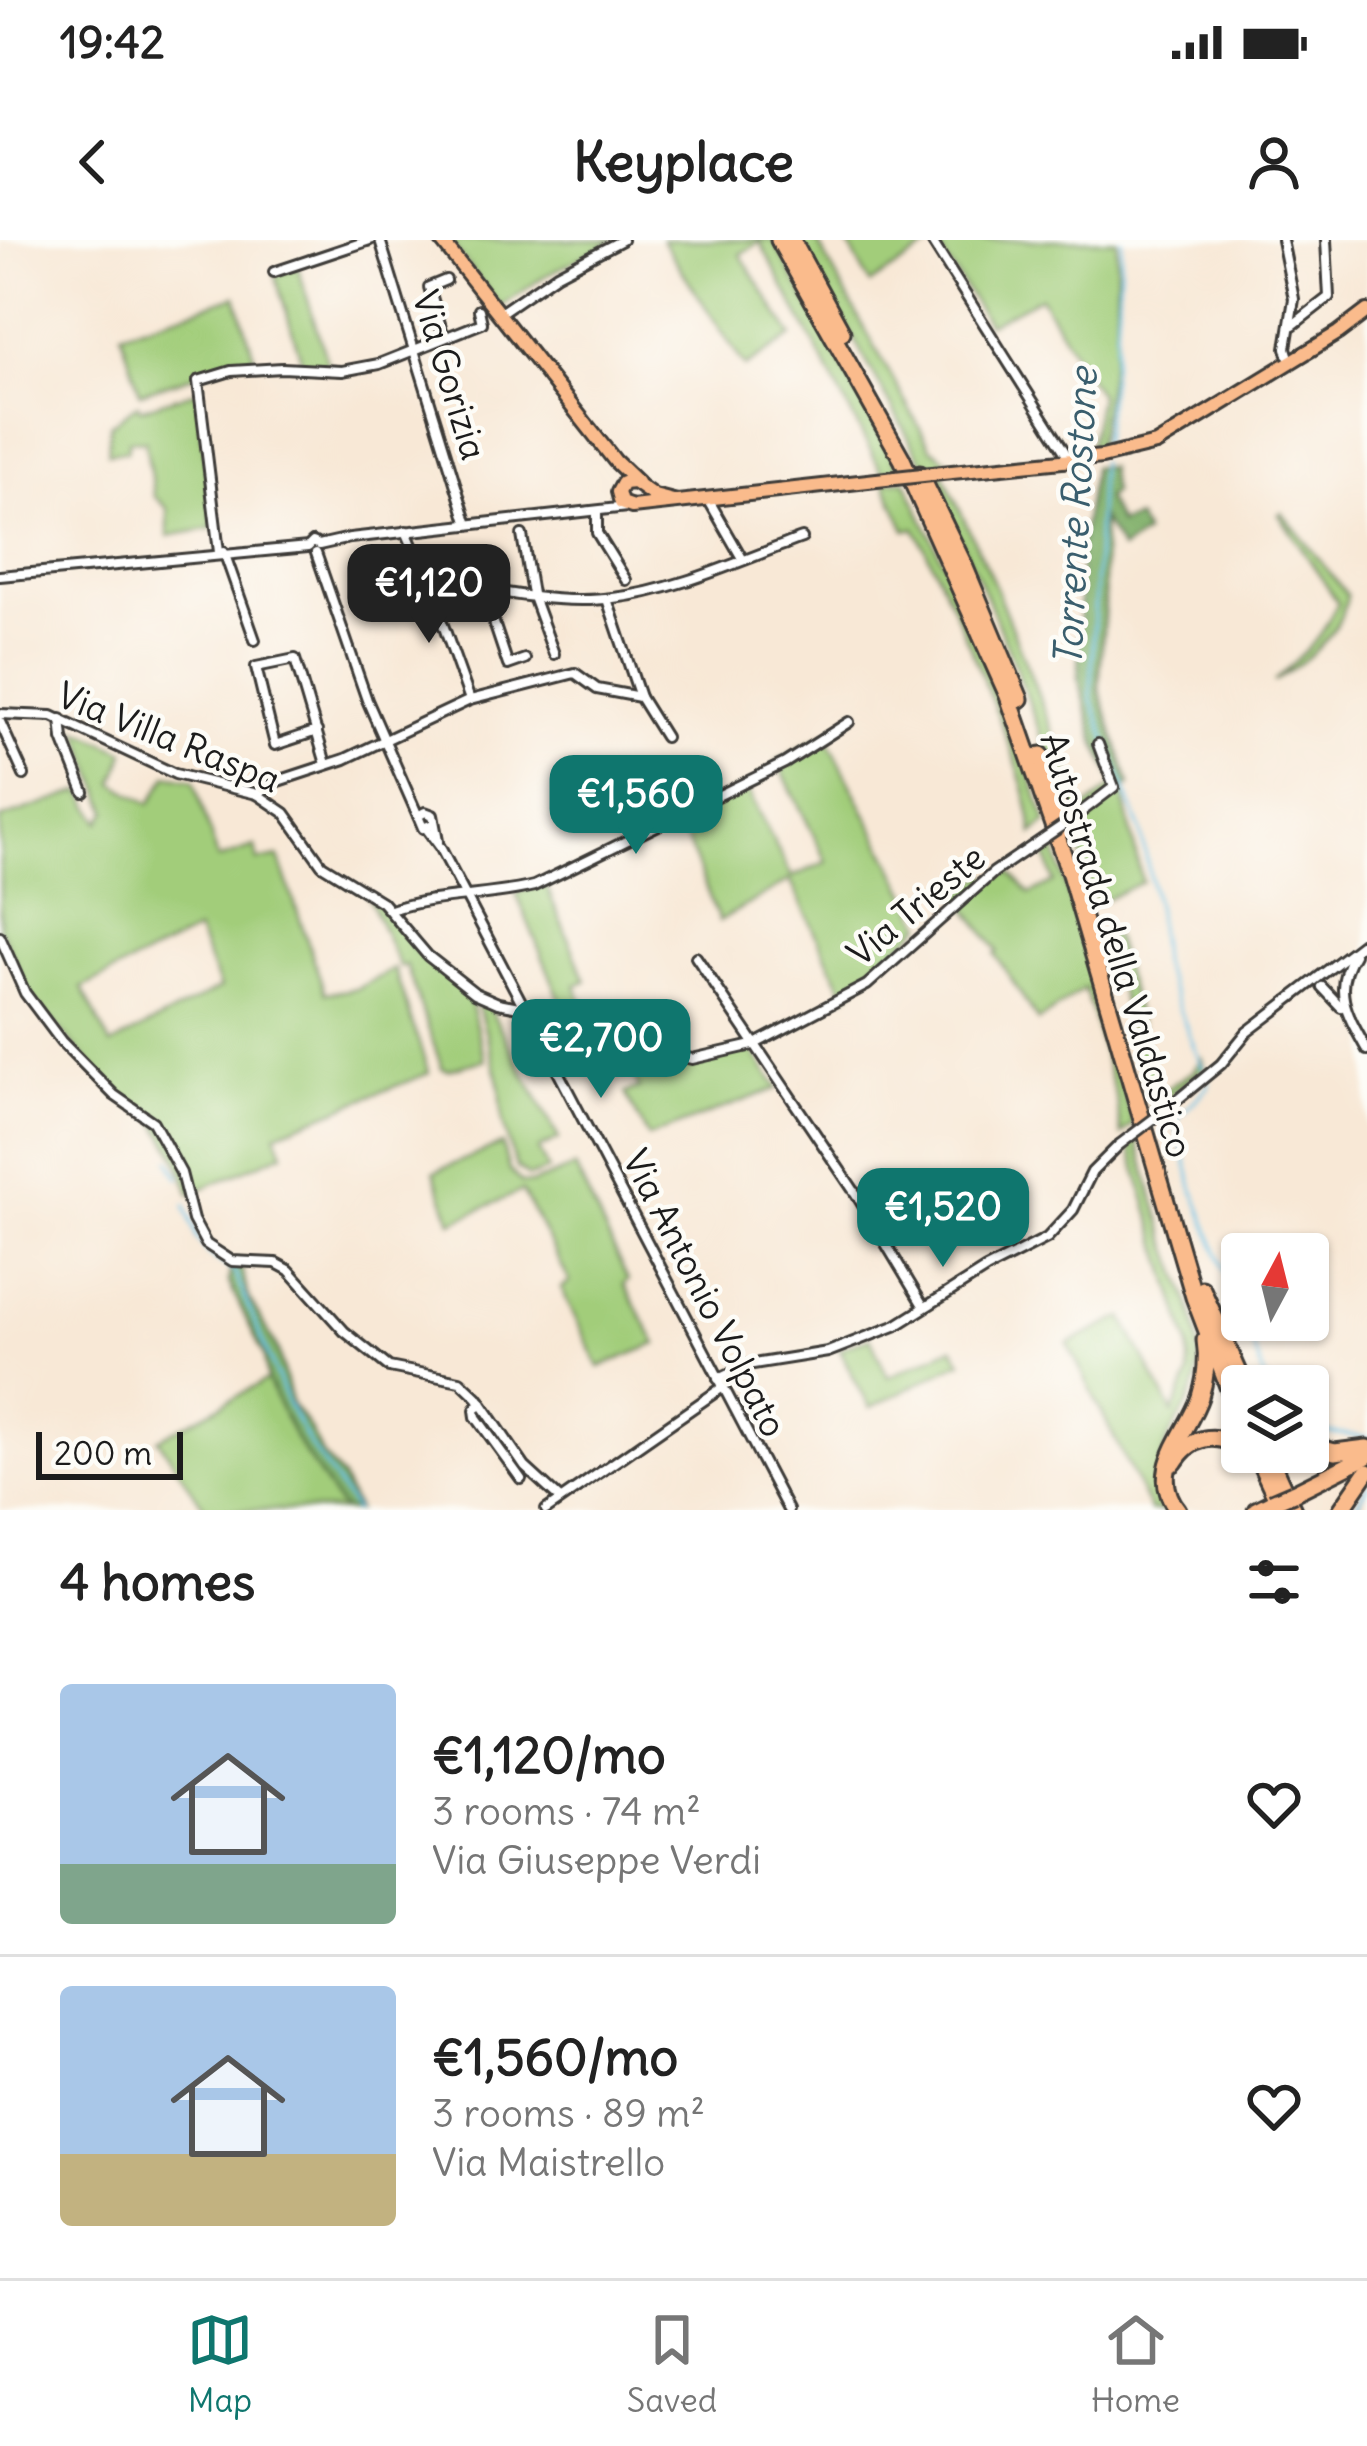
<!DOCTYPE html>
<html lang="en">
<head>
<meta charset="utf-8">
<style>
	:root { --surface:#fff; --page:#f2f2f2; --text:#222; --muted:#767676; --line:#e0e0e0; --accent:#0f766e }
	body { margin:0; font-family:Delius,sans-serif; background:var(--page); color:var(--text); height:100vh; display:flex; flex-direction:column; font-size:45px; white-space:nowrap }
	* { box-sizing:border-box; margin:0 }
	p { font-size:39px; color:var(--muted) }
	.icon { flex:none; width:66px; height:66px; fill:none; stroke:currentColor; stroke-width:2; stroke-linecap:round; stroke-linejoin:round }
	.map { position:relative; height:1270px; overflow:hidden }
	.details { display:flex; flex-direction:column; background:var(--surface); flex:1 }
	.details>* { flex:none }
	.needle { width:78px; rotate:7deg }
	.fabs { position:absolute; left:1221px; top:993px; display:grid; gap:24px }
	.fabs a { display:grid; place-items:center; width:108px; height:108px; border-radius:12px; background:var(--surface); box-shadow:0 3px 9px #0004; font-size:60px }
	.scale { position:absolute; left:36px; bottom:30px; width:147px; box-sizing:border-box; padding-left:12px; border:6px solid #1c1c1c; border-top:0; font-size:33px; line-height:42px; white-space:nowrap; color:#1c1c1c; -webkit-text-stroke:9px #fdfcf7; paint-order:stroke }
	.price { position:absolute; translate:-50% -102px; padding:0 27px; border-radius:24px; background:var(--accent); color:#fff; font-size:39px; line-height:78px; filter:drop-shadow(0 3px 6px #0008) }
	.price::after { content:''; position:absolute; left:50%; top:72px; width:36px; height:27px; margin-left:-18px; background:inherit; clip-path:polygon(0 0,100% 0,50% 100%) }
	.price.on { background:#222; color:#fff }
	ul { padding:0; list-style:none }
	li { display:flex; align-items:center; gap:36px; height:300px; padding:0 60px }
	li+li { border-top:3px solid var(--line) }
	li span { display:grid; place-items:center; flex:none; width:336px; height:240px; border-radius:12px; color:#555 }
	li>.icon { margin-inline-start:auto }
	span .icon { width:144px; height:144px; fill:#fffc; stroke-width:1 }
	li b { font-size:51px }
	h2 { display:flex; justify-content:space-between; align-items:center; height:144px; padding:0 60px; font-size:51px }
	.status { display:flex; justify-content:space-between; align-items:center; height:84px; padding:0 60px; background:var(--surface); direction:ltr }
	.status svg { height:33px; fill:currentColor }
	header { display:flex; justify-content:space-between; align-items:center; height:156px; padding:0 60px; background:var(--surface); font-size:54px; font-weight:800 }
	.tab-bar { display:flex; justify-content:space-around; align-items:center; height:168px; border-top:3px solid var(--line); background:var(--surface); font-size:33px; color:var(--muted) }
	.tab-bar a { display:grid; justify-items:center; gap:6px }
	.tab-bar .on { color:var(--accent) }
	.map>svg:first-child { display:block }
</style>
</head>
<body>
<div class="status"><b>19:42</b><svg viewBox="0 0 49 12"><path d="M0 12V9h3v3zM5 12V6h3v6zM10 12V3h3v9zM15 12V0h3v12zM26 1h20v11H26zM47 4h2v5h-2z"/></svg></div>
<header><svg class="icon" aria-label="back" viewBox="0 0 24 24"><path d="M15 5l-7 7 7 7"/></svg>Keyplace<svg class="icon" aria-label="person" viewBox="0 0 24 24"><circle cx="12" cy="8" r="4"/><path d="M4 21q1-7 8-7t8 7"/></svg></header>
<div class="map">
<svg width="1367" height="1270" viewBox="0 0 1367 1270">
	<rect width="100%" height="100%" fill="#fdfcf7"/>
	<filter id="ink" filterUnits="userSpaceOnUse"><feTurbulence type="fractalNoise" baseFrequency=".00833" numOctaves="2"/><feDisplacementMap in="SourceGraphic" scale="24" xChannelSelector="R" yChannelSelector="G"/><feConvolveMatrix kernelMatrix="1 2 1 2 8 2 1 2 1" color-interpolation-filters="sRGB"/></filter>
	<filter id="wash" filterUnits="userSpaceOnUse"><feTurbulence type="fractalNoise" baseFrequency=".004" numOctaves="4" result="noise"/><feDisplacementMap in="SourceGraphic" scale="48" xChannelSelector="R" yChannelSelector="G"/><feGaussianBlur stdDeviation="2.7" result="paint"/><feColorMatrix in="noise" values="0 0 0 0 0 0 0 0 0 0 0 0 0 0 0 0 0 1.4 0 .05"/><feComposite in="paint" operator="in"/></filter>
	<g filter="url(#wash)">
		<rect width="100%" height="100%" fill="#f8e8d6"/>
		<!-- green -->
		<g fill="#a2cd7a" stroke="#5f744b" stroke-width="3" fill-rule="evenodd">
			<polygon points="448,0 615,0 543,37 501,67"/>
			<polygon points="662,0 773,0 900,230 882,232 760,2 740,14 792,96 745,127"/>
			<polygon points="799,0 816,0 931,208 951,223 925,227"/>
			<polygon points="846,0 926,0 929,7 870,44"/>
			<polygon points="934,0 1117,0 1116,98 1096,210 1089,210 1099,155 1040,57 988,84"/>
			<polygon points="298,27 328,125 303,125 275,35"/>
			<polygon points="236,56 254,116 140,153 121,93"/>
			<polygon points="197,151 213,288 168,296 168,269 154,256 145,201 129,200 127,211 108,213 110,185 138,164 140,169"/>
			<path d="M943,234L994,343L1084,570L1115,544L1122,550L1142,642L1096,664C1053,516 1000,374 930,237Z"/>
			<path d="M905,240L983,407L1047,582L1033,594C1028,544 1007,498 988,451C966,396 942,341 915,288L906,290L884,242Z"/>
			<path d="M1282,272L1347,355C1341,397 1306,420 1274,442L1319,397L1338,363L1279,274Z"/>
			<path d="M78,490L125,512L114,543L150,564L168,535L194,540L218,619L255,607L258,621L279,617L325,753L356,749L394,729L429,833L276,893L283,913L190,954L177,917L154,879L122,858L33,760L0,688V579L82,551L100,582L108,571ZM197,691L220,748L111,805L82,748Z"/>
			<polygon points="825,494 923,684 846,756 790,640 719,681 677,575 745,546 792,637 827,622 777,521"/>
			<polygon points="1054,605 1133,884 1121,895 1117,863 1085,748 1038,781 995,714 998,711 957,655 986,634 991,641 1009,631 1030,654 1054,642 1044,609"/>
			<polygon points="545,643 586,741 576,745 593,791 568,779 516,653"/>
			<polygon points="368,657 381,665 421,715 452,737 469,758 485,820 448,830 442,828 406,725 400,727"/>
			<polygon points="1114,695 1160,853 1193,831 1202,818 1205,828 1152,869 1105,697"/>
			<polygon points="477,761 487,763 559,899 538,909 548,930 529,937 516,927 503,883 500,846"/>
			<polygon points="621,806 695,825 749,807 778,848 648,897 625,853 639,848"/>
			<path d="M1135,895C1146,931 1156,967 1168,1003C1182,1045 1203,1084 1198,1130C1190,1190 1140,1199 1171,1270H1150L1068,1104L1123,1077L1173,1173L1189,1135V1106L1128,901Z"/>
			<polygon points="502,904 509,930 522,943 531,944 575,927 628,1040 624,1044 657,1104 599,1127 561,1048 570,1042 522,951 452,982 434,932"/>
			<polygon points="870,1097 888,1137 953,1107 962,1121 870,1168 839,1109"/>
			<polygon points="267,1140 293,1195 344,1270 206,1270 158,1199"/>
		</g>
		<!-- forest -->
		<g fill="#81b06a" stroke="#4e6643" stroke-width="3">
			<polygon points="1093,227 1108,227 1113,253 1106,258 1119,284 1137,278 1145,294 1121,310 1102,279 1105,365 1099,448 1130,545 1122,550 1115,544 1096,504 1079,440 1080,307"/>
			<polygon points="230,1024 241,1025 248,1056 278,1110 292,1165 309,1187 323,1216 341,1237 357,1270 344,1270 338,1264 293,1195 267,1140 264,1116 229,1043"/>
		</g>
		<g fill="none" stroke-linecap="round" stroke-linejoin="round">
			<!-- stream -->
			<g stroke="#68c2e6" stroke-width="3">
				<polyline points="1101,213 1116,99 1122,0"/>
				<polyline points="1100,222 1091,458 1141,592 1157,671 1161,723 1202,827"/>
				<polyline points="1209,840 1208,847 1177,879 1177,887 1194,951 1268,1146"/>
				<polyline points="170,920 179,938"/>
				<polyline points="185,965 197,998 208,1013 234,1031 287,1162 308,1202 355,1270"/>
				<polyline points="1308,1190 1367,1197"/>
				<polyline points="1354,1270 1367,1245"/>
			</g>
		</g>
	</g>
	<g filter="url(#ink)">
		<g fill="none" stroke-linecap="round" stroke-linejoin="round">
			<defs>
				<g id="minor">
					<polyline points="380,0 468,285"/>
					<polyline points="931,0 1070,220"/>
					<polyline points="1282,0 1294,59 1286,108 1290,121"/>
					<polyline points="274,32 370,0"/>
					<polyline points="500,73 557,34 622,0"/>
					<polyline points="1293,85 1329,57 1326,0"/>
					<polyline points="444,97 429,47 446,40"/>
					<polyline points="708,259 743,320"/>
					<polyline points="597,271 597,293 626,340"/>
					<path d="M406,291L426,338C482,349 557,366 613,358C675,351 744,319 802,298"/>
					<polyline points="522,295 532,354 554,414"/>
					<polyline points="219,312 198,141 231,131 282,128 342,131 379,124 482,83 479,70"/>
					<polyline points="224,312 255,400"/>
					<polyline points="316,313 367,460 418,576"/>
					<polyline points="0,336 308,307 313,302 319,305 350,298 627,267"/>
					<polyline points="427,340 470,460"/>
					<polyline points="483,350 508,425 525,419"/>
					<polyline points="607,359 640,457"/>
					<polyline points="0,474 52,476 175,534 257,554 285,573 322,625 382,662 428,716 475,753 498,763 545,772 593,796 692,819 753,805 867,745 994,632 1047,596"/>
					<polyline points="61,479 63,499 84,552"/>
					<polyline points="0,482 24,535"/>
					<polyline points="317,491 275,505 256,427 295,419 326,524"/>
					<polyline points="257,554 275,542 345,519 470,460 575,433 597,449 640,457 665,497"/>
					<polyline points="1072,579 1114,547 1098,504"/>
					<polyline points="433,584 423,588 418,576 425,572 433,575 438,601"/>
					<polyline points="426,588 440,607 788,1270"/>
					<path d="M391,670C438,654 486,658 534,646L785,523L849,482"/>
					<polyline points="0,697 25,753 61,801 114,855 153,882 181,933 193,980 206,1004 232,1021 276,1023 289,1030 344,1091 389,1127 460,1141 477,1157 525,1227 560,1259"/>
					<path d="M1354,714C1331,750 1348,776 1367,810"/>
					<polyline points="696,717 856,954 924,1067"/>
					<polyline points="1322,747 1341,767"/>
					<polyline points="1160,874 1221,824 1247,792 1367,700"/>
					<polyline points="718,1139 747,1125 828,1112 897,1085 986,1029 1047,998 1073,970 1092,932 1119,905"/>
					<polyline points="481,1162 475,1170 476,1177 521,1239"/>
					<polyline points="546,1270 723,1147"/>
				</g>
				<g id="major">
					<polyline points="441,0 615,221 637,242"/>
					<polyline points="932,234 1102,217 1156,204 1338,93 1367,71"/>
					<polyline points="677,262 654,256 634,242 623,243 618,252 621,263 632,267 895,238"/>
				</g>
				<g id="highway">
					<polyline points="779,0 902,219 1008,456 1070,634 1194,1057 1242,1183"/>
					<polyline points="792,0 842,92"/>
					<polyline points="920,234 963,323 1020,459"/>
					<polyline points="1041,515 1066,589"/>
					<polyline points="1202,1049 1245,1146"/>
					<polyline points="1308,1205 1335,1212 1367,1208"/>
					<polyline points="1255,1212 1282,1270"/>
					<polyline points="1267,1212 1293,1270"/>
					<path d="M1174,1223C1190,1196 1216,1191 1242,1209"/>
					<polyline points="1293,1253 1367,1216"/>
					<path d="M1178,1270C1146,1231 1188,1193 1200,1157C1206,1138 1208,1119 1205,1100"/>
					<polyline points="1256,1270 1272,1262"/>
					<polyline points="1341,1270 1367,1232"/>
				</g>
			</defs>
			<!-- minor casing -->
			<use href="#minor" stroke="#3d3b38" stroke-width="14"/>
			<!-- major casing -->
			<use href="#major" stroke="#3d3b38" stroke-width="18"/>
			<!-- highway casing -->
			<use href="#highway" stroke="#3d3b38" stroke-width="21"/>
			<!-- minor -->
			<use href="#minor" stroke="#fff" stroke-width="8"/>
			<!-- major -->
			<use href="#major" stroke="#fabb8c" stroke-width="12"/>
			<!-- highway -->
			<use href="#highway" stroke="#fabb8c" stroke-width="15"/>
			<defs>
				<g id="minor-bridge">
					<polyline points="1047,596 1072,579"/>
					<polyline points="1119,905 1160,874"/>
				</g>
				<polyline id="major-bridge" points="895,238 932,234"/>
				<polyline id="highway-bridge" points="1272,1262 1293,1253"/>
			</defs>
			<!-- minor-bridge casing -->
			<use href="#minor-bridge" stroke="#3d3b38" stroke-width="14" stroke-linecap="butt"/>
			<!-- major-bridge casing -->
			<use href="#major-bridge" stroke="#3d3b38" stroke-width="18" stroke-linecap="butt"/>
			<!-- highway-bridge casing -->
			<use href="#highway-bridge" stroke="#3d3b38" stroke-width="21" stroke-linecap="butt"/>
			<!-- minor-bridge -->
			<use href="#minor-bridge" stroke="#fff" stroke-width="8"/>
			<!-- major-bridge -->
			<use href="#major-bridge" stroke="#fabb8c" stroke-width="12"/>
			<!-- highway-bridge -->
			<use href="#highway-bridge" stroke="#fabb8c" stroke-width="15"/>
		</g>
	</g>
	<g text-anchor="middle" stroke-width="9" stroke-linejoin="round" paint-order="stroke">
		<!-- street labels -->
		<g font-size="36" fill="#1c1c1c" stroke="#fdfcf7">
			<text transform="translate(450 135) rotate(73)" y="13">Via Gorizia</text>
			<text transform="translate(169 497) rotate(22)" y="13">Via Villa Raspa</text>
			<text transform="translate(916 665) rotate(-40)" y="13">Via Trieste</text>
			<text transform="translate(1117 705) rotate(73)" y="13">Autostrada della Valdastico</text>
			<text transform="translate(705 1053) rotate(63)" y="13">Via Antonio Volpato</text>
		</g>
		<!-- water labels -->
		<g font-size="39" font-style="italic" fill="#3a5e6d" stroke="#fdfcf7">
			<text transform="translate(1075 277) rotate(-87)" y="14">Torrente Rostone</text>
		</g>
	</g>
</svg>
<div class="fabs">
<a><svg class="needle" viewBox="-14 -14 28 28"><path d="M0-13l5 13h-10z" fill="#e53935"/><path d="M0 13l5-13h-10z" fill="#767676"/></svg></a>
<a><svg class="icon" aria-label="layers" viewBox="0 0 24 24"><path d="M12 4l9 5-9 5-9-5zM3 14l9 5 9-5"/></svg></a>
</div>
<div class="scale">200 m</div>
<b class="price on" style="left:429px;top:406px">€1,120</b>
<b class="price" style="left:636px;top:617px">€1,560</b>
<b class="price" style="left:601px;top:861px">€2,700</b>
<b class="price" style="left:943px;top:1030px">€1,520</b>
</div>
<section class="details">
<h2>4 homes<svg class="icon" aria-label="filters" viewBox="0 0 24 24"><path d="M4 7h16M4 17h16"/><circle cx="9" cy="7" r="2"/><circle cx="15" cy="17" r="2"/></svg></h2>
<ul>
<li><span style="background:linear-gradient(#a9c7e8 75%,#7fa58c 0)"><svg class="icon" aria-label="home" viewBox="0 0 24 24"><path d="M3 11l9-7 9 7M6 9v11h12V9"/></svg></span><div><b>€1,120/mo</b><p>3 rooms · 74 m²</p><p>Via Giuseppe Verdi</p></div><svg class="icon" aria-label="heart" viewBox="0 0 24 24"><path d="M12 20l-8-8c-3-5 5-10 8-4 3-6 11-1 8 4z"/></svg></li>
<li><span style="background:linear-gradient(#a9c7e8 70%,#c2b280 0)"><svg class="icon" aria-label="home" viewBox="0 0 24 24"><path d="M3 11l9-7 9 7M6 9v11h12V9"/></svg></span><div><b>€1,560/mo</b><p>3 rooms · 89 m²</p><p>Via Maistrello</p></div><svg class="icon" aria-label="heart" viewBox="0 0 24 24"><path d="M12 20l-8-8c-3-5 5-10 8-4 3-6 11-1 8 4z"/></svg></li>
</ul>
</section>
<nav class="tab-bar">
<a class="on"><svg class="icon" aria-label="map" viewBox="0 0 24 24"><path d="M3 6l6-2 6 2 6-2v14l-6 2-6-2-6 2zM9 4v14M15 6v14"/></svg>Map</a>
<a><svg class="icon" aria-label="saved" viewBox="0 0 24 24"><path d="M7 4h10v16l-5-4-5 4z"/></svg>Saved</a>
<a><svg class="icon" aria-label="home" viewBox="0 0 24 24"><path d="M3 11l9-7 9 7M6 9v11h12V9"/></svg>Home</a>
</nav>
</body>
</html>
